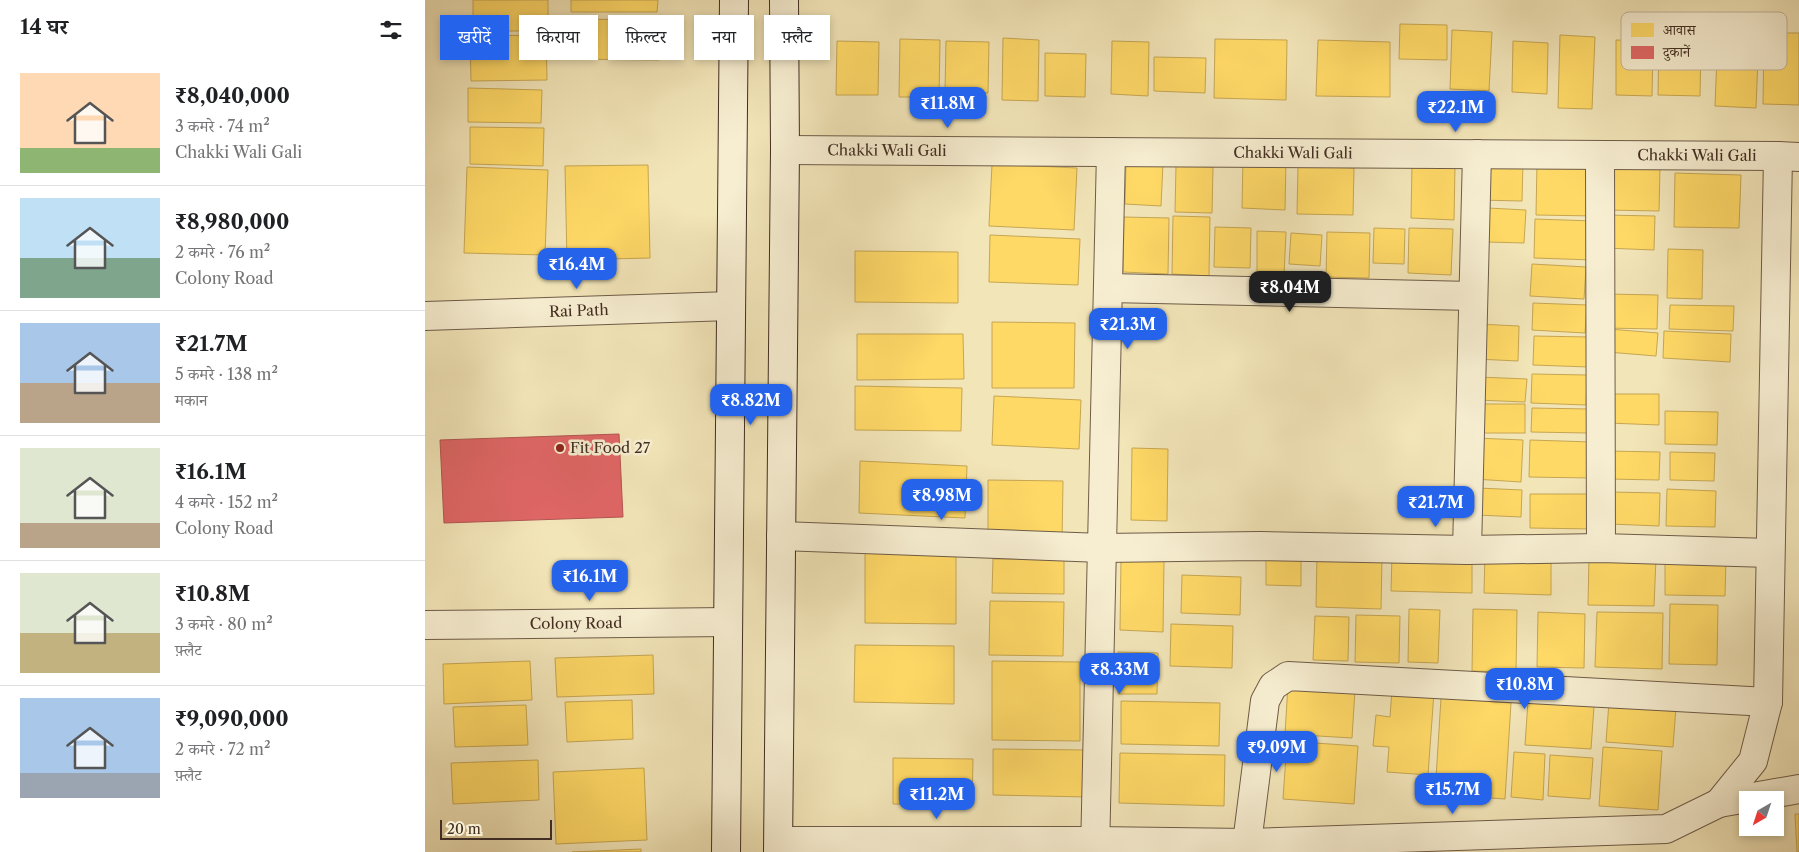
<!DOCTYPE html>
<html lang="hi">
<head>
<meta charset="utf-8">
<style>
	:root { --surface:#fff; --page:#f6f6f6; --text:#202124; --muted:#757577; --line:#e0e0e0; --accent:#2563eb }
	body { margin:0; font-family:"Libre Caslon Text","Noto Serif Devanagari",serif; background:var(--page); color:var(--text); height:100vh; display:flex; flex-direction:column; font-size:19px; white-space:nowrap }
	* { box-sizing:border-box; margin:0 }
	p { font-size:16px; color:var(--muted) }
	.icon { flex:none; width:28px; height:28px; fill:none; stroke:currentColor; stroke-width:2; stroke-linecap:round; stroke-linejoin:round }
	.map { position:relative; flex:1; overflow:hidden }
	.panel { display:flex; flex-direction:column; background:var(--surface); width:425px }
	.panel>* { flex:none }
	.guide { position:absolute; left:15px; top:15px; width:475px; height:45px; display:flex; gap:10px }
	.needle { width:32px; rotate:219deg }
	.tools { position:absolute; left:1314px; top:791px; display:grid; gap:10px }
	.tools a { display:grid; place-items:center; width:45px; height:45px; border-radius:0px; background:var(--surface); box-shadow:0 2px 8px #0003; font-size:25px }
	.scale { position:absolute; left:15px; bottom:12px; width:112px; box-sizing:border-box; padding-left:5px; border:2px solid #422e22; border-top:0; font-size:14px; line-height:18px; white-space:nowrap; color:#422e22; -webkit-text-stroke:4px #f7eed1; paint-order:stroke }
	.price { position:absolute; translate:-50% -42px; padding:0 11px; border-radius:10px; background:var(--accent); color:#fff; font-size:16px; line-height:32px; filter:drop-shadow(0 1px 2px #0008) }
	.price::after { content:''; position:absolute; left:50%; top:30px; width:15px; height:11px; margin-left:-8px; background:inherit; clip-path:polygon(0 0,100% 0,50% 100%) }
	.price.selected { background:#222; color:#fff }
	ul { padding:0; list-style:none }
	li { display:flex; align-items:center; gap:15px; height:125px; padding:0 20px }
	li+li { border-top:1px solid var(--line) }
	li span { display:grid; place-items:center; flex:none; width:140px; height:100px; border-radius:0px; color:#555 }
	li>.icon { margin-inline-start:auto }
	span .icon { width:60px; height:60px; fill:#fffc; stroke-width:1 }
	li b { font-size:21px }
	h2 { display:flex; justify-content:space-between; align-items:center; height:60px; padding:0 20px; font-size:21px }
	.pill { padding:0 18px; border-radius:0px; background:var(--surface); box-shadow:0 2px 8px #0003; font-size:18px; line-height:45px }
	.pill.selected { background:var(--accent); color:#fff }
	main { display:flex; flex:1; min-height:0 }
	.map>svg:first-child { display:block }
</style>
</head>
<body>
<main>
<section class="panel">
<h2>14 घर<svg class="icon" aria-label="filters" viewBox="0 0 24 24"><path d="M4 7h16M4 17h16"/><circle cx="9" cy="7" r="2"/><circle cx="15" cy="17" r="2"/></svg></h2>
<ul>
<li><span style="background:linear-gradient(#ffd9b3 75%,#8fb573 0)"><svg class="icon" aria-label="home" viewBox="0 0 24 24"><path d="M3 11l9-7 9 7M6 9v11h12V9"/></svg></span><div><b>₹8,040,000</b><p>3 कमरे · 74 m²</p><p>Chakki Wali Gali</p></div></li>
<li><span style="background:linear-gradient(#bfe0f5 60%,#7fa58c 0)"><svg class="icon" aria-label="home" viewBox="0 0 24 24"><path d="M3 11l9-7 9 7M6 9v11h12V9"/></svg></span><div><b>₹8,980,000</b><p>2 कमरे · 76 m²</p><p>Colony Road</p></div></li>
<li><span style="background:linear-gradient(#a9c7e8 60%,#b9a48a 0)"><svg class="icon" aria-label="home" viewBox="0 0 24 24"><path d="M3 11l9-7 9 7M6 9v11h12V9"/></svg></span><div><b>₹21.7M</b><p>5 कमरे · 138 m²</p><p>मकान</p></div></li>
<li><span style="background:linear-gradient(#dfe7d0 75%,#b9a48a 0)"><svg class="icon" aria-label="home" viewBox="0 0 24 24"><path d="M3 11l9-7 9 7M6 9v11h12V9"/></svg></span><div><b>₹16.1M</b><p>4 कमरे · 152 m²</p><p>Colony Road</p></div></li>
<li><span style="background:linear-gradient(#dfe7d0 60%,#c2b280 0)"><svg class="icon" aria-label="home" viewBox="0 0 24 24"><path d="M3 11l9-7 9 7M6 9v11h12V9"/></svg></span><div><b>₹10.8M</b><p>3 कमरे · 80 m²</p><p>फ़्लैट</p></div></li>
<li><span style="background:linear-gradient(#a9c7e8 75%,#9aa5b1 0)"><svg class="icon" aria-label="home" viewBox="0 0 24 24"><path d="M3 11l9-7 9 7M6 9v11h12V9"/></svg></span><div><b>₹9,090,000</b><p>2 कमरे · 72 m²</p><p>फ़्लैट</p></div></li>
</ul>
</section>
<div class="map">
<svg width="1374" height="852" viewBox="0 0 1374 852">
	<rect width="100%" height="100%" fill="#f2e5b8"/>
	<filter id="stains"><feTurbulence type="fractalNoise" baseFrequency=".004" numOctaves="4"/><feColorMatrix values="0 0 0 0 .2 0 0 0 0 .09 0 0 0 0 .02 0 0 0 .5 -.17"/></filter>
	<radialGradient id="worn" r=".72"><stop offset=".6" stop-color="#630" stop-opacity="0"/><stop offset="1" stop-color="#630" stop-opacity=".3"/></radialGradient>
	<!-- homes -->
	<g fill="#ffd966" stroke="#c6a652">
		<rect x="48" y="0" width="75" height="31"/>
		<polygon points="146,0 233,0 232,12 146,12"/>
		<polygon points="144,19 234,20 234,60 144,59"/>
		<polygon points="975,24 1022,25 1022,60 974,59"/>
		<polygon points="1027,30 1067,32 1064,91 1025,89"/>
		<polygon points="1293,30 1334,32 1331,108 1290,106"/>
		<polygon points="1339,33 1374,33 1374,105 1338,104"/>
		<polygon points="121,35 122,80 46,81 45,36"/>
		<polygon points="1135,35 1170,37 1167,109 1133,108"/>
		<polygon points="578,38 614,40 613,101 577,100"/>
		<polygon points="475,39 515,40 514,97 474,97"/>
		<polygon points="790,39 862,40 861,100 789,98"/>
		<polygon points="893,40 965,42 965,97 891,96"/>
		<polygon points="1191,40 1228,41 1227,96 1191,95"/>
		<polygon points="1234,40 1276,41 1275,96 1233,95"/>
		<polygon points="412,41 454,42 453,95 411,95"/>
		<polygon points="521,41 564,42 563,93 520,92"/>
		<polygon points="687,41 724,42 723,96 686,94"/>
		<polygon points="1088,41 1123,43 1122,94 1087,92"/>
		<polygon points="620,53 661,54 660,97 620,96"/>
		<polygon points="729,57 781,58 780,93 729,91"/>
		<polygon points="43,88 117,90 116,123 43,122"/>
		<polygon points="45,127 119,128 118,166 45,164"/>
		<polygon points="818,156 861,157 860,210 817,208"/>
		<polygon points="1055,159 1098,161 1097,201 1053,200"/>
		<polygon points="701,163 738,164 736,206 700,204"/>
		<polygon points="1112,163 1171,165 1170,216 1111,215"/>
		<polygon points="567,164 652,168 649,230 564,226"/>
		<polygon points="987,164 1030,165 1029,220 986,218"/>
		<polygon points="223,165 225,258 142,260 140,166"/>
		<polygon points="751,166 788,167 787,213 750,212"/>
		<polygon points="873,166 929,168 928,215 872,214"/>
		<polygon points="42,167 123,170 120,255 39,253"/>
		<polygon points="1182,167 1235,168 1234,211 1181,210"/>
		<polygon points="1250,173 1316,175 1314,228 1249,227"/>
		<polygon points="1063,208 1101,210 1099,243 1061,242"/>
		<polygon points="1180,215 1230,216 1229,250 1180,248"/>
		<polygon points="748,216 785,217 784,276 747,274"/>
		<polygon points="699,217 744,218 743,274 698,272"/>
		<polygon points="1110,219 1169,221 1168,260 1109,258"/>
		<polygon points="790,227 826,228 825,268 789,267"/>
		<polygon points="949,228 980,229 979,264 948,263"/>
		<polygon points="984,228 1028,229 1026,275 983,273"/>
		<polygon points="832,231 861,232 859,276 832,275"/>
		<polygon points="902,232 945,233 944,278 901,277"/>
		<polygon points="866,233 897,235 895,266 864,264"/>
		<polygon points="565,235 655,239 653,285 564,282"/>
		<polygon points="1243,249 1278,250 1277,299 1242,298"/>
		<polygon points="430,251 533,252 533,303 430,302"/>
		<polygon points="1107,264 1161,267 1159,299 1105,296"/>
		<polygon points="1182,294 1233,295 1232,329 1181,328"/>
		<polygon points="1108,303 1162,305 1160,333 1107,330"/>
		<polygon points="1245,305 1309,306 1308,331 1244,329"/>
		<polygon points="567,322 650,323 649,388 567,388"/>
		<polygon points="1052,324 1094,326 1093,361 1051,359"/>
		<polygon points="1184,329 1233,333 1231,356 1182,352"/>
		<polygon points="1239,331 1306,334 1305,362 1238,358"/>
		<polygon points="432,334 538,334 539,379 432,380"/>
		<polygon points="1109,336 1164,337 1164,367 1108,365"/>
		<polygon points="1107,374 1162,375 1161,405 1106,403"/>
		<polygon points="1053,377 1102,379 1100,402 1052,400"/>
		<polygon points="430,386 537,388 536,431 430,430"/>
		<polygon points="1184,394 1234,394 1234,425 1183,423"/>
		<polygon points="569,396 656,400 654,449 567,445"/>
		<rect x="1052" y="404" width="48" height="29"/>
		<polygon points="1107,408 1164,409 1163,433 1106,432"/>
		<polygon points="1240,411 1293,412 1292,445 1240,444"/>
		<polygon points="1050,438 1098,440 1096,482 1049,479"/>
		<polygon points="1105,440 1167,442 1166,478 1104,477"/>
		<polygon points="707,448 743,449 742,521 706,520"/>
		<polygon points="1182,451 1235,452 1234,480 1182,479"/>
		<polygon points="1245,452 1290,453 1289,481 1245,480"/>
		<polygon points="435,461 542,466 540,518 434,513"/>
		<polygon points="563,480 638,481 637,542 563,541"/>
		<polygon points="1053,488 1097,490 1096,517 1052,515"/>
		<polygon points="1242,489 1291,491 1290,527 1241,526"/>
		<polygon points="1185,492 1235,493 1234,526 1185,524"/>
		<polygon points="1105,494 1168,494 1168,529 1105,528"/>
		<polygon points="440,546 531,547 531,624 440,623"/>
		<polygon points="1060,553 1126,554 1126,595 1059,593"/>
		<polygon points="841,554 876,554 876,586 841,585"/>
		<polygon points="967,554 1047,556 1047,593 966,591"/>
		<polygon points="892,555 957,557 956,609 891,607"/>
		<polygon points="1164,556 1231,558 1229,606 1163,605"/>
		<polygon points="1240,557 1301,558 1300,596 1240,595"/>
		<polygon points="568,559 639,559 639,594 567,593"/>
		<polygon points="696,559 739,560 738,632 695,630"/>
		<polygon points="757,575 816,577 815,615 756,613"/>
		<polygon points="565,601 639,602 638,656 564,655"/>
		<polygon points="1245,604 1293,605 1292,665 1244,664"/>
		<polygon points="984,609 1015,610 1013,663 983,662"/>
		<polygon points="1048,609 1092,610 1091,672 1047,671"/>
		<polygon points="1113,612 1160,614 1159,668 1112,667"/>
		<polygon points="1172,612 1238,613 1237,669 1170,667"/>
		<polygon points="931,615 975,616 974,663 930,662"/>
		<polygon points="890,616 924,617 923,661 888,660"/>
		<polygon points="746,624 808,626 807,668 745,666"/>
		<polygon points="430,645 529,646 529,704 429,702"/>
		<polygon points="693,652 733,653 732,694 693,694"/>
		<polygon points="228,655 229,694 132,697 130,658"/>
		<polygon points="105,661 107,700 19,704 18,664"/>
		<polygon points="567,661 655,662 655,741 567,740"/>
		<polygon points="863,685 930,690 927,738 860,734"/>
		<polygon points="967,689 1009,692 1003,775 962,772 964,747 948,746 951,715 965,717"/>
		<polygon points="1016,698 1086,703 1080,799 1010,794"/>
		<polygon points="207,700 208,739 142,742 140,702"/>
		<polygon points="696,701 795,703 794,746 696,744"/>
		<polygon points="1103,701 1169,706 1166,749 1100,745"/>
		<polygon points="1184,702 1251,707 1248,747 1181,742"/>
		<polygon points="101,705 103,745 30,747 28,707"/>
		<polygon points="862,741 933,746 929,804 858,799"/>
		<polygon points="1178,747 1237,751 1233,810 1174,806"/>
		<polygon points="568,749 663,750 663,797 568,795"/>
		<polygon points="1089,752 1120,754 1118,800 1086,797"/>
		<polygon points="695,753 800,755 799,806 694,803"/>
		<polygon points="1125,755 1168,758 1165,799 1123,796"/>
		<polygon points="468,758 548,759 547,805 468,804"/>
		<polygon points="113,760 114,800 28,804 26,763"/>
		<polygon points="219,768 222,840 131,844 128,772"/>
		<polygon points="1370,814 1374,814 1374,852 1372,852"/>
		<polygon points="216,849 216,852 147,852"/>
	</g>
	<!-- shops -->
	<polygon fill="#e06666" stroke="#b15552" points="194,434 198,517 19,523 15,440"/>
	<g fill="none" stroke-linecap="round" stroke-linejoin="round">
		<defs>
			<g id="street">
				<path id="s1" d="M360,150L1353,156L1374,157"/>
				<polyline points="1175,155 1176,548"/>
				<polyline points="683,288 1048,296"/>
				<path id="s2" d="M0,316L306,306"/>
				<polyline points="356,536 677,548 835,546 1042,550 1176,548 1345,553"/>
				<polyline points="1042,550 1052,154"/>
				<path id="s3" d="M0,625L303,622"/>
				<polyline points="1294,803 1374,789"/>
				<polyline points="354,841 670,841 822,843 1241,829 1294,803 1328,761 1343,702 1353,156"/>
				<polyline points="670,852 686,152"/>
				<polyline points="822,852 822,843 840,701 848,686 863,676 1343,702"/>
			</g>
			<g id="secondary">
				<polyline points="301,852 309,0"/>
				<polyline points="353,852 360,150 359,0"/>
			</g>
		</defs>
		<!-- street casing -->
		<use href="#street" stroke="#6e5c48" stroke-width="30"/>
		<!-- secondary casing -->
		<use href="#secondary" stroke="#422e22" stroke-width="30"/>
		<!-- street -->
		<use href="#street" stroke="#f7eed1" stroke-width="28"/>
		<!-- secondary -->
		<use href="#secondary" stroke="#f7eed1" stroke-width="28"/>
	</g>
	<!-- markers -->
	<circle fill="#8f2418" stroke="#f7eed1" stroke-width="2" cx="135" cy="448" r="5"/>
	<g text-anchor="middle" stroke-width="5" stroke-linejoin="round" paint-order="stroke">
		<!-- street labels -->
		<g font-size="15" fill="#422e22" stroke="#f7eed1">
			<text dy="5" stroke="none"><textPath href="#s1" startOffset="102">Chakki Wali Gali</textPath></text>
			<text dy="5" stroke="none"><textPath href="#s1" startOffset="508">Chakki Wali Gali</textPath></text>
			<text dy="5" stroke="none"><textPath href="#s1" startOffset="912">Chakki Wali Gali</textPath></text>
			<text dy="5" stroke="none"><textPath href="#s2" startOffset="154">Rai Path</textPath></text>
			<text dy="5" stroke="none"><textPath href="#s3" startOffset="151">Colony Road</textPath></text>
		</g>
		<!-- poi labels -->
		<g font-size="15" fill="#422e22" stroke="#f7eed1" text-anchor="start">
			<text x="145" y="453">Fit Food 27</text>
		</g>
	</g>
	<!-- legend -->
	<rect x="1196" y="12" width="166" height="58" rx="8" fill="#f7eed1" stroke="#c1b49c" stroke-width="1"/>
	<rect x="1206" y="23" width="23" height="14" fill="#ffd966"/>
	<rect x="1206" y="46" width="23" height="13" fill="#e06666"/>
	<g font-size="14" fill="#422e22">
		<text x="1238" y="35">आवास</text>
		<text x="1238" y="57">दुकानें</text>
	</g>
	<rect width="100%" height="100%" filter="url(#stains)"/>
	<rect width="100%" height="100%" fill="url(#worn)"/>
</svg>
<div class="tools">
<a><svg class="needle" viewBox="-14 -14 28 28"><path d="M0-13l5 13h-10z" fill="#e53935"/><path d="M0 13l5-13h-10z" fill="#757577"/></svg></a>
</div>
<div class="scale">20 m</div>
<b class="price" style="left:523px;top:129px">₹11.8M</b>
<b class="price" style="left:1031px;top:133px">₹22.1M</b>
<b class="price" style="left:152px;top:290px">₹16.4M</b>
<b class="price selected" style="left:865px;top:313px">₹8.04M</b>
<b class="price" style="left:703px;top:350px">₹21.3M</b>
<b class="price" style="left:326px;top:426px">₹8.82M</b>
<b class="price" style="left:517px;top:521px">₹8.98M</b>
<b class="price" style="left:1011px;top:528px">₹21.7M</b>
<b class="price" style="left:165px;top:602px">₹16.1M</b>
<b class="price" style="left:695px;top:695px">₹8.33M</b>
<b class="price" style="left:1100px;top:710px">₹10.8M</b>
<b class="price" style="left:852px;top:773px">₹9.09M</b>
<b class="price" style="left:1028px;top:815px">₹15.7M</b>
<b class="price" style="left:512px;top:820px">₹11.2M</b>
<div class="guide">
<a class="pill selected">खरीदें</a>
<a class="pill">किराया</a>
<a class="pill">फ़िल्टर</a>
<a class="pill">नया</a>
<a class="pill">फ़्लैट</a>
</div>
</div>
</main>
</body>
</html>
